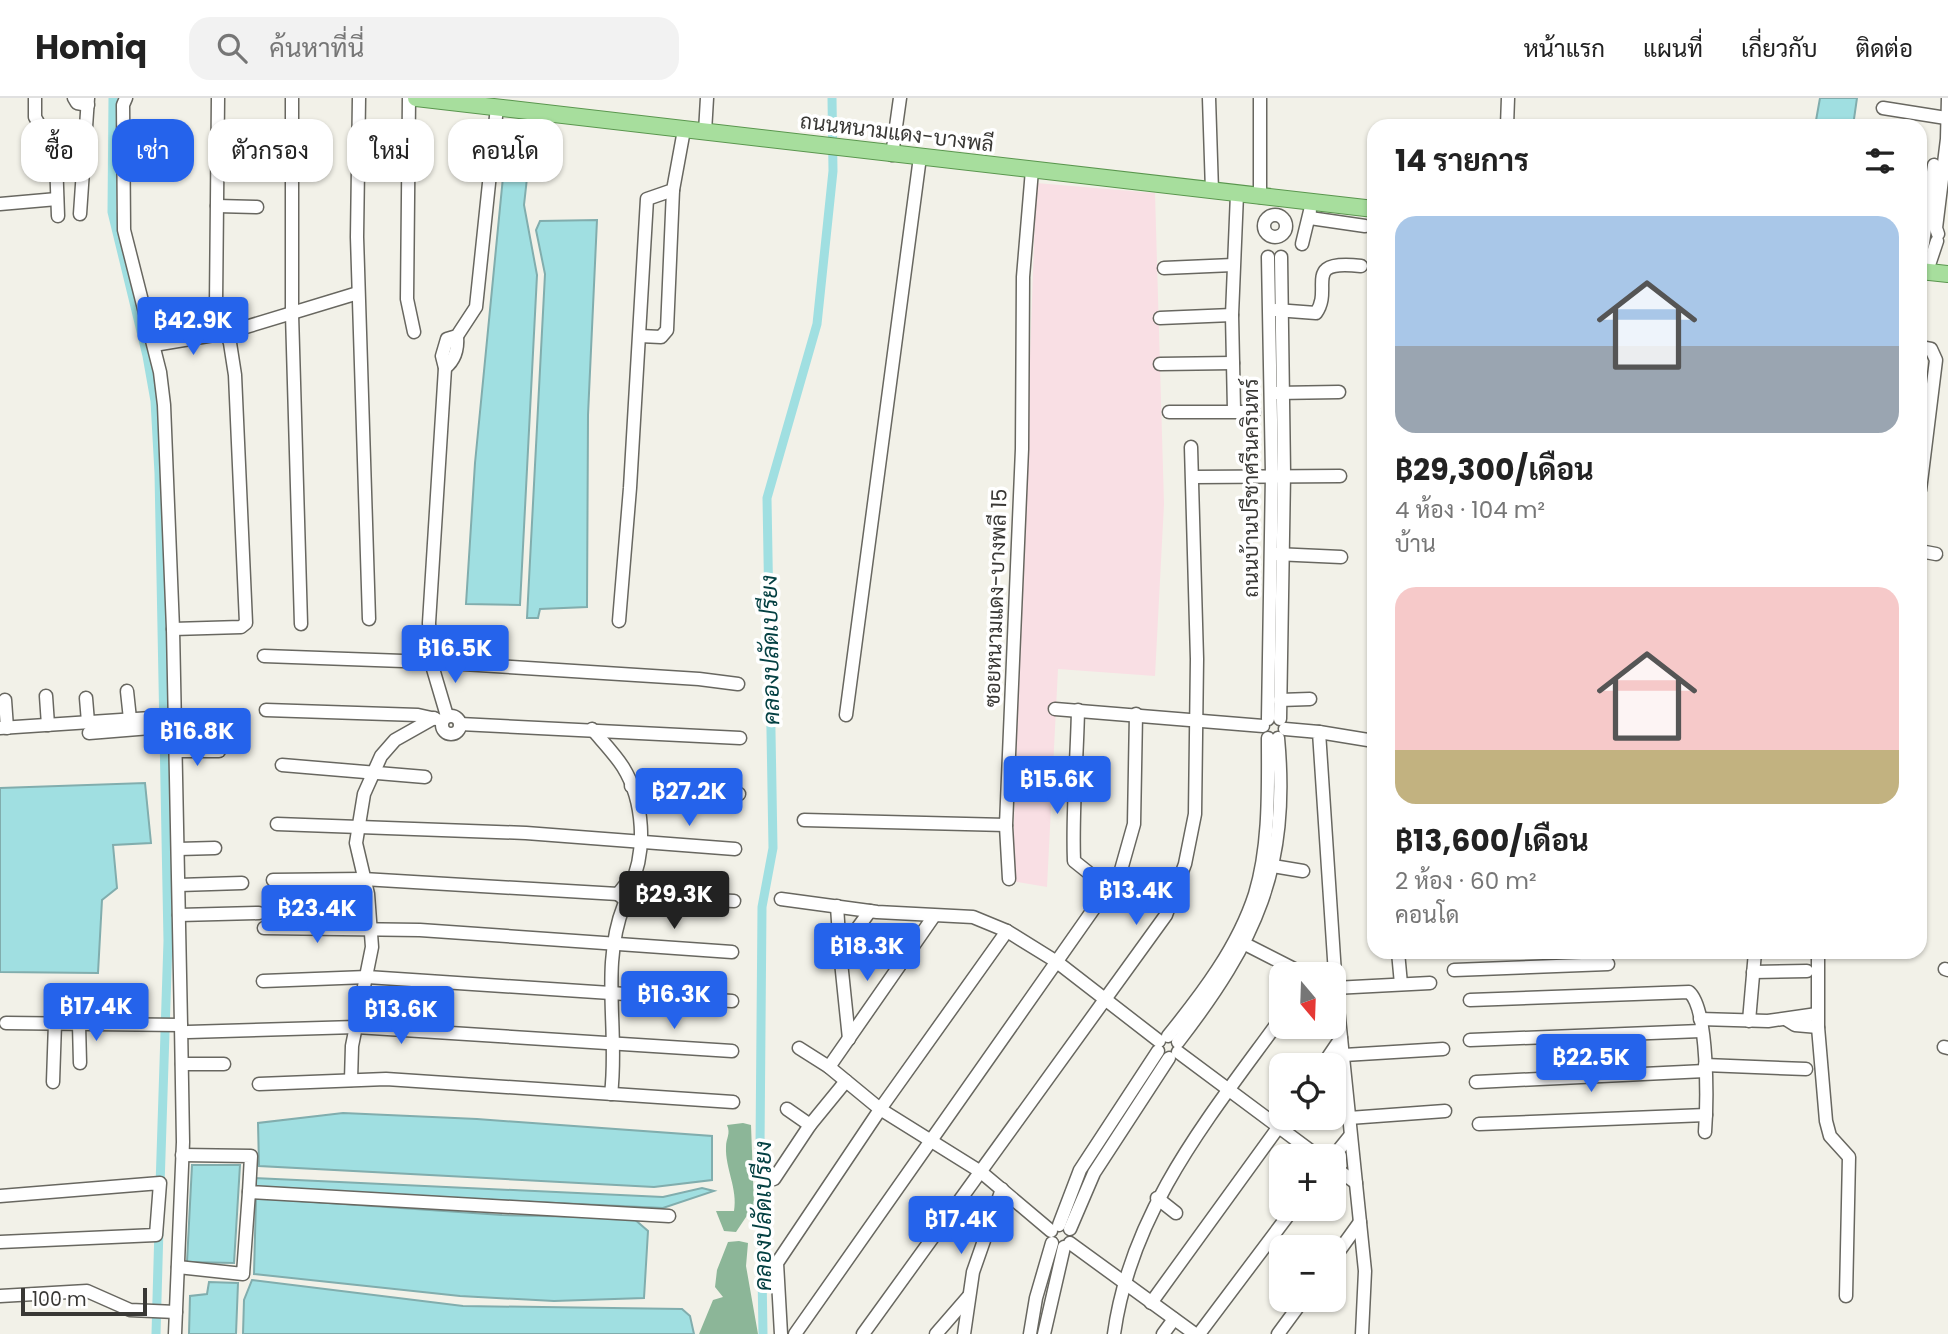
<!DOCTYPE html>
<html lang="th">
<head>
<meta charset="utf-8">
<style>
	:root { --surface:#fff; --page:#f2f2f2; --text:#222; --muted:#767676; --line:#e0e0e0; --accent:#2563eb }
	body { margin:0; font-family:Poppins,Sarabun,sans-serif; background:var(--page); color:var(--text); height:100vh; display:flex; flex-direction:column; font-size:26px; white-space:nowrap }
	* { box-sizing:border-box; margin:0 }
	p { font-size:23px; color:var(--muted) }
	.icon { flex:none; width:38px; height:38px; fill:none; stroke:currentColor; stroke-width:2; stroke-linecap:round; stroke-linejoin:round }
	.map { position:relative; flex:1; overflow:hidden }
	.details { position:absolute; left:1367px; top:21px; width:560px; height:840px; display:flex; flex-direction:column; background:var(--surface); border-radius:21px; box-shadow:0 2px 5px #0004 }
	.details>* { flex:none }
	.hud { position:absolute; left:21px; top:21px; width:665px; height:63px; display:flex; gap:14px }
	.needle { width:46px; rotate:161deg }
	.controls { position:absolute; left:1269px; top:864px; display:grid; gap:14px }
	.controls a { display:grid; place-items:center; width:77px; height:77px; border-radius:14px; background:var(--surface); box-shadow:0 2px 5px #0004; font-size:35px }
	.scale { position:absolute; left:21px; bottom:18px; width:126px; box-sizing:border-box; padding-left:7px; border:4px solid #393835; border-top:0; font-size:19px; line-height:24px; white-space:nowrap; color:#393835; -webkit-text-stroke:5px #fff; paint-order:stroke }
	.price { position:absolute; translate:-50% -60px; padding:0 16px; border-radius:7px; background:var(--accent); color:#fff; font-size:23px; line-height:46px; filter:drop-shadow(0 2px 4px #0008) }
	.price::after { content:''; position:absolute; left:50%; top:42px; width:21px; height:16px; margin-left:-10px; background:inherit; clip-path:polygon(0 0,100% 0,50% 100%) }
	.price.active { background:#222; color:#fff }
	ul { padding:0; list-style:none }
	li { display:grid; align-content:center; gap:14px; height:371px; padding:0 28px }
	li span { display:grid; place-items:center; height:217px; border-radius:21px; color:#555 }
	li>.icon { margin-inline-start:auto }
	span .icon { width:126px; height:126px; fill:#fffc; stroke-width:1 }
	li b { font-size:30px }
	h2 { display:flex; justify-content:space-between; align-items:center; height:84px; padding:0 28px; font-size:30px }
	.chip { padding:0 24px; border-radius:21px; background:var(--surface); box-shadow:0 2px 5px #0004; font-size:24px; line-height:63px }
	.chip.active { background:var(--accent); color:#fff }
	header { display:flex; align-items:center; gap:42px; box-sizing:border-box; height:98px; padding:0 35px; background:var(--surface); border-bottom:2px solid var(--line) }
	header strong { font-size:33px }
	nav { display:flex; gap:38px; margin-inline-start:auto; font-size:24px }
	.search { width:490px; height:63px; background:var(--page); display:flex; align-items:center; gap:18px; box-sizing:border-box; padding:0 24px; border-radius:21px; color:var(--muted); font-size:26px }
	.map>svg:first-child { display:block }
</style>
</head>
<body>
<header>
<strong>Homiq</strong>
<div class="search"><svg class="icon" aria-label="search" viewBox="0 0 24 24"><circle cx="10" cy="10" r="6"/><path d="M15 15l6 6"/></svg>ค้นหาที่นี่</div>
<nav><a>หน้าแรก</a><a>แผนที่</a><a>เกี่ยวกับ</a><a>ติดต่อ</a></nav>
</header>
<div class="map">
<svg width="1948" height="1236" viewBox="0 0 1948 1236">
	<rect width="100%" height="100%" fill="#f2f1e8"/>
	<!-- industrial -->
	<polygon fill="#f9dfe4" points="1036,85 1155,95 1164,406 1155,578 1058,571 1047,789 1012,783"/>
	<!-- forest -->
	<g fill="#8cb698">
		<path d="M743,1025L751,1027L754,1107L736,1134L724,1133L716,1113H734C738,1091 725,1070 726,1049C726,1040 731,1036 727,1027Z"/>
		<polygon points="739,1143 748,1145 746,1168 758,1236 699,1236 713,1202 723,1199 715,1189 717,1172 728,1144"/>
	</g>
	<!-- water -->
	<g fill="#a0dfe1" stroke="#81adad" stroke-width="2">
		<polygon points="1820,0 1857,0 1853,28 1815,28"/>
		<polygon points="503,79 527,80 524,107 537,177 520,507 466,506 475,365"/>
		<polygon points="597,122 588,317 587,509 540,511 538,520 527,520 545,176 536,132 540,123"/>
		<polygon points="145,685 151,745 113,747 117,790 102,802 98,875 0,874 0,690"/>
		<polygon points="343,1015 477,1021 712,1038 712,1082 654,1089 259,1068 258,1025"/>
		<polygon points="192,1067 240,1067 234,1165 187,1164"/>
		<polygon points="253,1080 663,1099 702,1090 714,1093 663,1110 258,1091"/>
		<polygon points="256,1100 502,1117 633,1120 648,1133 644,1200 554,1203 460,1198 254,1176"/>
		<polygon points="252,1182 463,1208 682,1211 690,1218 694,1236 243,1236 244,1202"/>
		<polygon points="209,1184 238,1185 236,1236 189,1236 190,1198 207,1196"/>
	</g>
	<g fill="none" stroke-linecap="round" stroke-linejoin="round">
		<!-- canal -->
		<g stroke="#a0dfe1" stroke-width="9">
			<polyline points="113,0 112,114 147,258 155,303 159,375 168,843 160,1088"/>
			<polyline points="156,1236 159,1130"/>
			<polyline points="763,1236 760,1049 762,809 773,750 767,400 817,226 833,73 832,0"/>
		</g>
		<defs>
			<g id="minor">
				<polyline points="35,0 35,19 41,30 55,32 58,118"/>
				<polyline points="74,0 77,5 88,7"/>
				<polyline points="126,0 123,7 124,132 160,274 164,307 173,531 181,927 183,1044 175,1236"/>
				<polyline points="292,0 292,216 301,526"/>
				<polyline points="359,0 357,139 369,521"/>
				<polyline points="409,0 407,201 414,234"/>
				<polyline points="1209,0 1212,93"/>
				<polyline points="1883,10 1946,20"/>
				<polyline points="1507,28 1508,0"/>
				<polyline points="705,34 707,0"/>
				<polyline points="892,57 900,0"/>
				<polyline points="1260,99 1260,0"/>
				<polyline points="0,106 57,101"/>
				<polyline points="217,108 257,109"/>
				<polyline points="80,116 88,0"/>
				<circle cx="1275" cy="128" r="11"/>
				<polyline points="1310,120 1365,128"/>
				<polyline points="1938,136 1936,130 1947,41 1948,0"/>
				<polyline points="1302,146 1310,113"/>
				<polyline points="1920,166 1934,67"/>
				<polyline points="1164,170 1233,167"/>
				<polyline points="1927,173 1937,143"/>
				<path d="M1276,212L1316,215C1334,190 1300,161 1361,168"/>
				<polyline points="1160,220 1232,217"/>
				<polyline points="640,238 661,239 667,232 673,92"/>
				<polyline points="154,247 226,235 358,195"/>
				<polyline points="1920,249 1931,251 1936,262 1920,392"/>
				<polyline points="1160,266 1233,265"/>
				<path d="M445,270C455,262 458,250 457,238"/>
				<polyline points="1276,295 1339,294"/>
				<polyline points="1234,312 1232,217 1237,96"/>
				<polyline points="1169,314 1254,314"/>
				<polyline points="1193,379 1340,378"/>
				<polyline points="1920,453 1936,456"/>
				<polyline points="1275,456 1341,459"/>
				<polyline points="619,523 630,390 647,101 673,92 684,32"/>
				<polyline points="173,531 241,529 246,525 235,277 230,245 216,206 218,0"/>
				<polyline points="264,558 431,564 699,581 738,586"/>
				<polyline points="127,593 130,621"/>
				<polyline points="46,598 48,627"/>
				<polyline points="86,600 88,624"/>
				<polyline points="5,602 7,630"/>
				<polyline points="1280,602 1310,601"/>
				<polyline points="1055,611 1263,628"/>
				<polyline points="266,612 418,617 436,621"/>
				<path d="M1078,612C1077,663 1072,713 1074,763L1109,791"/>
				<polyline points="846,617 920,59"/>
				<circle cx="451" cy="627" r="9"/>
				<polyline points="447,618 431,564 429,525 445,270 442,258 447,241 457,238 476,209 497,9"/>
				<polyline points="1268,621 1272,376 1268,159"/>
				<polyline points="1280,621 1284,376 1281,159"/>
				<polyline points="460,626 740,640"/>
				<polyline points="0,630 151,620"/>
				<path d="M592,631C602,643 614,655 623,669C644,703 647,753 630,789"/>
				<polyline points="1285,631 1319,634 1336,891 1365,1173 1362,1236"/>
				<polyline points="1319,634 1374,643"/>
				<polyline points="89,635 175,628"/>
				<polyline points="176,653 219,653"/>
				<polyline points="282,667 425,679"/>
				<polyline points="631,688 739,696"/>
				<polyline points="804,722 1006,727 1022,351 1023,179 1032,72"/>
				<polyline points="277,726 526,735 735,751"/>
				<polyline points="1006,728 1009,781"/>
				<polyline points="178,751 215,750"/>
				<polyline points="1273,768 1303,773"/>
				<polyline points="273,782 363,781 618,796"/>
				<polyline points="179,787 242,785"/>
				<polyline points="632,798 734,803"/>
				<polyline points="837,808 840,854"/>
				<polyline points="179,817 259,815"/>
				<polyline points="264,830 420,832 732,854"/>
				<polyline points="1007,833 1057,864 1159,943"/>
				<polyline points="1245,846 1306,877"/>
				<polyline points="1398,854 1401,886"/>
				<polyline points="1818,854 1818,929 1826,1023 1830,1038 1849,1059 1846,1198"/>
				<polyline points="1945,871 1948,872"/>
				<polyline points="1454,872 1608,866"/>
				<polyline points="1753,874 1807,873"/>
				<polyline points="263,883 367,879 732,903"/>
				<polyline points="1334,890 1430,885"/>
				<path d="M1470,902L1689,894C1709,911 1707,1007 1705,1034"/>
				<polyline points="1700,921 1768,923 1817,916"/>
				<polyline points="1787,922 1795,927 1818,929"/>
				<polyline points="1749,923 1755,854"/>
				<polyline points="6,925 181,927"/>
				<polyline points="79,926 80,965"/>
				<polyline points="188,934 356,929 732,953"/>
				<path d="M1168,938C1202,896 1238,849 1255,796C1270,746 1268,691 1268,640"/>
				<polyline points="849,941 840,854 870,813"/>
				<polyline points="1470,942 1701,933"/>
				<path d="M1178,944C1256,843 1290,770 1278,640"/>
				<polyline points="1944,949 1948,950"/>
				<polyline points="799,950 829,969 934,818"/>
				<polyline points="1178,954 1319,1059"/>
				<polyline points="1344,957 1443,951"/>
				<polyline points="182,966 224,966"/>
				<polyline points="1705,967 1806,971"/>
				<polyline points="1322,968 1341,940"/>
				<polyline points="829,969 880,1011 981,1074 1051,1133"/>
				<polyline points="351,982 352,948 372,849 368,796 356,745 364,696 381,658 395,642 434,620"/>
				<polyline points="53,984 55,925"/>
				<polyline points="1476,984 1705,973"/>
				<polyline points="259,986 386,981 733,1004"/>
				<path d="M611,996C619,934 600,867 624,807C626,801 630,801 633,795L625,787L618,796L625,802"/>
				<polyline points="787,1011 810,1027"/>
				<polyline points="1349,1020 1445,1013"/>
				<polyline points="1479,1026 1706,1017"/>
				<polyline points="182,1057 251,1058 249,1094 669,1118"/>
				<polyline points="1333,1059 1350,1038"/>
				<polyline points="1334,1069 1356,1085"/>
				<polyline points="774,1081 810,1027 846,983"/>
				<polyline points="0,1098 160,1085 156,1137 0,1144"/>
				<polyline points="1157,1100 1176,1115"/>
				<polyline points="1059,1127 1080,1072 1158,953"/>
				<polyline points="1070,1131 1094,1075 1169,960"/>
				<polyline points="1070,1145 1195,1236"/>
				<polyline points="1334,1160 1360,1124"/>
				<polyline points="178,1169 243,1176 249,1094"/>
				<polyline points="0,1198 87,1193 130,1212 176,1214"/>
				<polyline points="1151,1205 1285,1020"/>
				<polyline points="781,1236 777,1165 883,1007 1007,833 973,819 877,814 781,801"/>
				<polyline points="795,1236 1121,772 1134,726 1136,616"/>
				<polyline points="863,1236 1166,817 1185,766 1195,716 1197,561 1191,349"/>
				<polyline points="936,1236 969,1198"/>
				<polyline points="964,1236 973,1174 1002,1091"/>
				<polyline points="1030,1236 1036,1200 1052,1145"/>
				<polyline points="1044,1236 1064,1149"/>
				<path d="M1114,1236C1131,1112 1210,1018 1281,920"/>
				<polyline points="1163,1236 1174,1221"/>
				<polyline points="1199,1236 1293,1111"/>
				<polyline points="1278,1236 1303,1202"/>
			</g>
			<g id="major">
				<polyline points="416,0 1374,111"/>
				<polyline points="1920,173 1948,176"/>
			</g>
		</defs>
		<!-- minor casing -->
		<use href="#minor" stroke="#686760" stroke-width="15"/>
		<!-- major casing -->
		<use href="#major" stroke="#5a964e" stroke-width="18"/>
		<!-- minor -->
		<use href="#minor" stroke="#fff" stroke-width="12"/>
		<!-- major -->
		<use href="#major" stroke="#a7de9d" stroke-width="16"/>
	</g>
	<g text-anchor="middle" stroke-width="7" stroke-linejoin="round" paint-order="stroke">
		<!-- street labels -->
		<g font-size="21" fill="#393835" stroke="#fff">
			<text transform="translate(897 35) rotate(7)" y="7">ถนนหนามแดง-บางพลี</text>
			<text transform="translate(1251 390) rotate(-90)" y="7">ถนนบ้านปรีชาศรีนครินทร์</text>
			<text transform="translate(996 500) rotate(-88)" y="7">ซอยหนามแดง-บางพลี 15</text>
		</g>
		<!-- water labels -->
		<g font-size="23" font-style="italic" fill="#044042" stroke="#fff">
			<text transform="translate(770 552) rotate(-91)" y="8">คลองปลัดเปรียง</text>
			<text transform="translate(763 1118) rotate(-90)" y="8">คลองปลัดเปรียง</text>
		</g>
	</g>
</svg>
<div class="controls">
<a><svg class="needle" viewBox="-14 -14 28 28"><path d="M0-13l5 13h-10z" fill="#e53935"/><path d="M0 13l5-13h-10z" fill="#767676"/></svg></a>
<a><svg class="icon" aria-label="locate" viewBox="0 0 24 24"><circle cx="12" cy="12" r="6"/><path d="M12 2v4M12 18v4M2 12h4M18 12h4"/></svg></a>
<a>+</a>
<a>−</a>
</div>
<div class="scale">100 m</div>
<b class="price" style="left:193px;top:259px">฿42.9K</b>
<b class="price" style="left:455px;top:587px">฿16.5K</b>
<b class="price" style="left:197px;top:670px">฿16.8K</b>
<b class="price" style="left:1057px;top:718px">฿15.6K</b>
<b class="price" style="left:689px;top:730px">฿27.2K</b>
<b class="price" style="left:1136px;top:829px">฿13.4K</b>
<b class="price active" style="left:674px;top:833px">฿29.3K</b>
<b class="price" style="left:317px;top:847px">฿23.4K</b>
<b class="price" style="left:867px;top:885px">฿18.3K</b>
<b class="price" style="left:674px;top:933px">฿16.3K</b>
<b class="price" style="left:96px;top:945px">฿17.4K</b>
<b class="price" style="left:401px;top:948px">฿13.6K</b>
<b class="price" style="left:1591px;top:996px">฿22.5K</b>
<b class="price" style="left:961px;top:1158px">฿17.4K</b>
<div class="hud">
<a class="chip">ซื้อ</a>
<a class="chip active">เช่า</a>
<a class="chip">ตัวกรอง</a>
<a class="chip">ใหม่</a>
<a class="chip">คอนโด</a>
</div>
<section class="details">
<h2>14 รายการ<svg class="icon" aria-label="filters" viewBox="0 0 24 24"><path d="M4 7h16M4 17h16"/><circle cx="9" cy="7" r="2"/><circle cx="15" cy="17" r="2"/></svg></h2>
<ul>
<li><span style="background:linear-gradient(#a9c7e8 60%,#9aa5b1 0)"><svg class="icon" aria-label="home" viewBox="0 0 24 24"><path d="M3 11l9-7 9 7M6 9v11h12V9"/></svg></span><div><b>฿29,300/เดือน</b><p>4 ห้อง · 104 m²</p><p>บ้าน</p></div></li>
<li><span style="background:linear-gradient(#f6c9c9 75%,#c2b280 0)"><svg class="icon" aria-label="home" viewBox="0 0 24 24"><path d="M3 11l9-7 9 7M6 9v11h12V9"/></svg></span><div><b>฿13,600/เดือน</b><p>2 ห้อง · 60 m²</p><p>คอนโด</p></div></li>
</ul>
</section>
</div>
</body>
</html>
